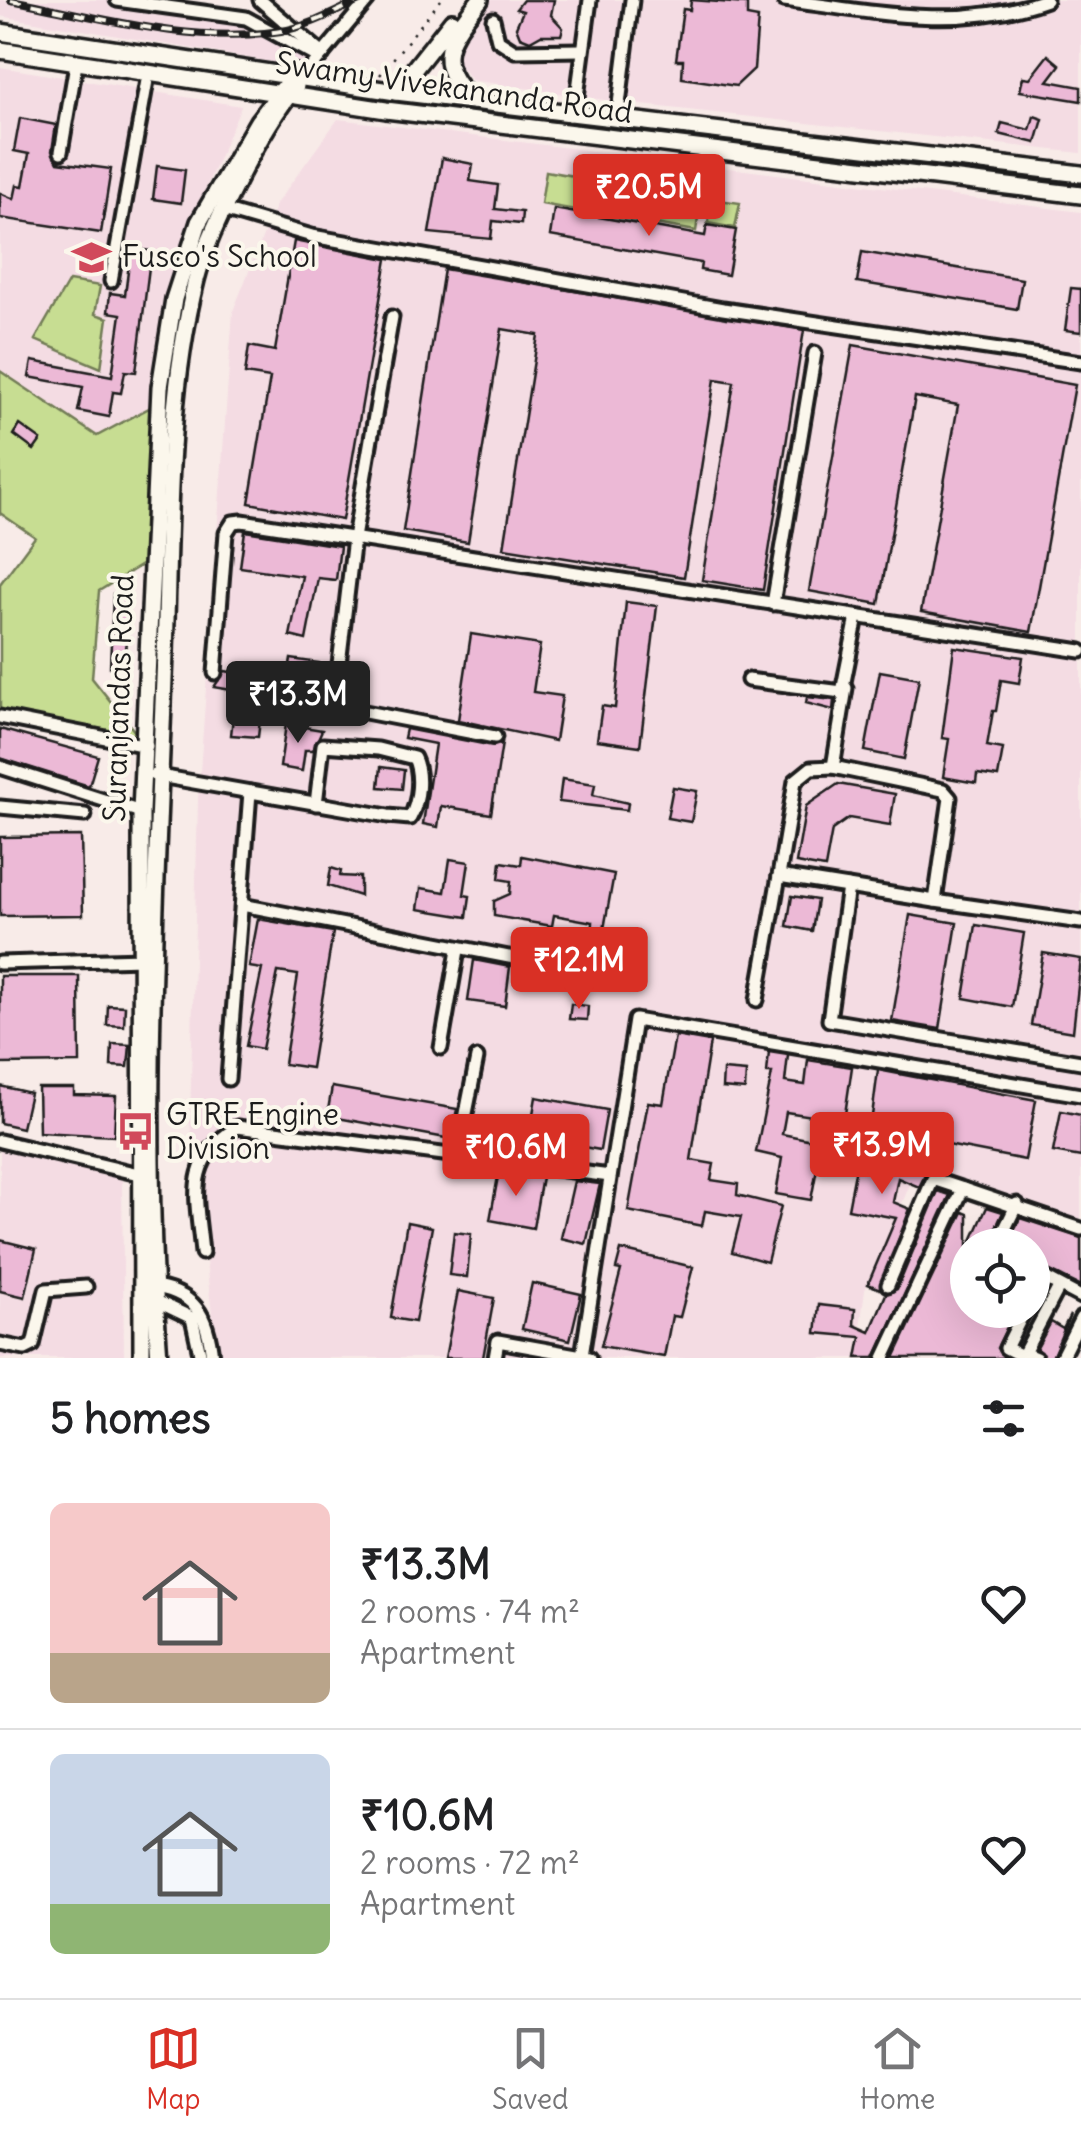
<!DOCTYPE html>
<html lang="en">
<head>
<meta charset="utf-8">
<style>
	:root { --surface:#fff; --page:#f6f6f6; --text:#202124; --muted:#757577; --line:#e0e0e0; --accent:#d93025 }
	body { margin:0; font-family:Delius,sans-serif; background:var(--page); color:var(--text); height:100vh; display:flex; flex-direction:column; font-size:38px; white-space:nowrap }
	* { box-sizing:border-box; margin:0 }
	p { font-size:32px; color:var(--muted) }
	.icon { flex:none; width:55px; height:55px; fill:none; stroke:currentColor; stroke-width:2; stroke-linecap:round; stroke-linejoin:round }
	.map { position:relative; height:1358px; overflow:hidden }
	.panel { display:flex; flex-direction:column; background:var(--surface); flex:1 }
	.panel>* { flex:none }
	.fabs { position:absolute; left:950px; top:1228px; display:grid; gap:20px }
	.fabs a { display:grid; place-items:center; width:100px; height:100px; border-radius:50%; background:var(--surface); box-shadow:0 10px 40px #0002; font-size:50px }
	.price { position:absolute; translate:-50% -85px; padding:0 22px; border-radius:10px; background:var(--accent); color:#fff; font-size:32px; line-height:65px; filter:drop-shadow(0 2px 5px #0008) }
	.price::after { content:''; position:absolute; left:50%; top:60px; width:30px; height:22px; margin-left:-15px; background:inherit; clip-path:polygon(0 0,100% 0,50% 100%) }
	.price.active { background:#222; color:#fff }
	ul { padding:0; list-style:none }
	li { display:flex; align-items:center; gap:30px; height:250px; padding:0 50px }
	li+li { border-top:2px solid var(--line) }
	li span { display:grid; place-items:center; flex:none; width:280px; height:200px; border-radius:15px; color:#555 }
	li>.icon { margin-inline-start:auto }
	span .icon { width:120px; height:120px; fill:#fffc; stroke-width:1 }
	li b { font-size:42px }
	h2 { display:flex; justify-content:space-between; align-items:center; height:120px; padding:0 50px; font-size:42px }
	.menu { display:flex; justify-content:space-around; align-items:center; height:140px; border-top:2px solid var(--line); background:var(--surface); font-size:28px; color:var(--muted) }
	.menu a { display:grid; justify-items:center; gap:5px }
	.menu .active { color:var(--accent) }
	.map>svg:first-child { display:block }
</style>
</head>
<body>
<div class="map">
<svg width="1081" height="1358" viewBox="0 0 1081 1358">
	<rect width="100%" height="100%" fill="#f8ebe8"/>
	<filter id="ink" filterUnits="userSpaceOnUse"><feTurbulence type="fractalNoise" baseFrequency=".01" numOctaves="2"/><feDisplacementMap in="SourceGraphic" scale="20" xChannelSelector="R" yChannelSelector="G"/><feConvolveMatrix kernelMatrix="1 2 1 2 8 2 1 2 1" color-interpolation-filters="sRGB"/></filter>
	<g filter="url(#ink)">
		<!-- built -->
		<g fill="#f4dce3">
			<polygon points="0,0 110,0 109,7 258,26 318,40 301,67 0,16"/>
			<polygon points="483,0 1081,0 1081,153 624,103 471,80 455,59 457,31"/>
			<polygon points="0,67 241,106 193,218 167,297 151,407 97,436 0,371"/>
			<polygon points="338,119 1081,212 1081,1223 986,1188 917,1168 865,1290 856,1358 217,1358 190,1122 198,800 233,311 276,204"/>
			<polygon points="0,1150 122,1179 124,1358 0,1358"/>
		</g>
		<!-- green -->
		<g fill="#c7dd92" stroke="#727c57" stroke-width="2.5">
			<polygon points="546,171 701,199 696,231 541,204"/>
			<polygon points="712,199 740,203 735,228 708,223"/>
			<polygon points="69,281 100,286 95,314 108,318 101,368 35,340"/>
			<polygon points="0,371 97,436 151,407 143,564 99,591 92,678 139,737 0,710 0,584 35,537 0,513"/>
		</g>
		<!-- building -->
		<g fill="#ecb9d6" stroke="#1c1c1c" stroke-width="2.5">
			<polygon points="523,0 554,0 551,15 563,28 561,35 541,35 530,41 520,37 516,27 523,11 516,9"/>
			<polygon points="691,0 747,4 747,16 758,18 754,69 736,86 682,78 683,60 676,60 683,9 690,10"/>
			<polygon points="1048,55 1060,65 1048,81 1081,87 1081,101 1020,91 1023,77 1030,78"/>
			<polygon points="1034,116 1043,119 1036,143 999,134 1002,123 1030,130"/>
			<polygon points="20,118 56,125 52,151 58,162 111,169 101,233 0,218 0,193 14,199 17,185 23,186 29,154 14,151"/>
			<polygon points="442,158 473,164 470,181 498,185 495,209 522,212 521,224 493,221 491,239 429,233"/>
			<polygon points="157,166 185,170 181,203 153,199"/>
			<polygon points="554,209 705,236 707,225 736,230 728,275 700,270 701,263 550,236"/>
			<polygon points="294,241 387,259 342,520 249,503 270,378 245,374 249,346 275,351"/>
			<polygon points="131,248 151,251 136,372 125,371 121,393 113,392 109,417 78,411 83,387 29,377 32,361 112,376 121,314 108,312 110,293 125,295"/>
			<polygon points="862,252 1022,279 1017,309 857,282"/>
			<polygon points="444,269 804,330 763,590 702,580 734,382 715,379 684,577 504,548 538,335 502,329 468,542 403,531"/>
			<polygon points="1071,288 1081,289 1081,332 1065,330"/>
			<polygon points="853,345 1075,385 1031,632 921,612 958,405 915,397 879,604 809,591"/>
			<polygon points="20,425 41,440 34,450 14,435"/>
			<polygon points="245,531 340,546 336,580 318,578 306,640 290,636 302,576 240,567"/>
			<polygon points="113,594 127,595 125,667 110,667"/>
			<polygon points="626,602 657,606 640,746 597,740 602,706 615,708"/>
			<polygon points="471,634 540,645 533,692 562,696 555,741 458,720"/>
			<polygon points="954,647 1023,657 1019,683 1001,680 996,711 993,711 987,746 1003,749 998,777 977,774 976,783 943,777 949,739 942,738"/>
			<polygon points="291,659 319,663 314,693 286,688"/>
			<polygon points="225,671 246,675 243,692 214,687"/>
			<polygon points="880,671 919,678 904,759 865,751"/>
			<polygon points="807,697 834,700 833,710 806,703"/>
			<polygon points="233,717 260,720 258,737 231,735"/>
			<polygon points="286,724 322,730 313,750 305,750 302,771 280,767"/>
			<polygon points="0,729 98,756 89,786 0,758"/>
			<polygon points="406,729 493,746 502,743 491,814 441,806 438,827 423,824 435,744 404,738"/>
			<polygon points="381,767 404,770 402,789 379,787"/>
			<polygon points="562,779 595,784 593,795 628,803 627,810 559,802"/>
			<polygon points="838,784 895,794 890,825 849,818 832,830 825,868 796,863 806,806"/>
			<polygon points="673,787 697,791 691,822 667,818"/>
			<polygon points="81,836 83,915 0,916 0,837"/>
			<polygon points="522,856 614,874 604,929 607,939 592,938 593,922 554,915 552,926 494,916 494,901 510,894 511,881 499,879 501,862 521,865"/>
			<polygon points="450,859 469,862 464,895 470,896 467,917 418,909 421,888 445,892"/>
			<polygon points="331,868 341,871 340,876 360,877 360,896 328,886"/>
			<polygon points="792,896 817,900 812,931 787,926"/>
			<polygon points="910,915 957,923 940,1029 892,1021"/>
			<polygon points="258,919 333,932 311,1068 284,1064 298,975 278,972 262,1049 246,1046 262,969 249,967"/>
			<polygon points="976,925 1024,933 1012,1007 964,998"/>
			<polygon points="1043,953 1081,959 1073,1032 1031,1025"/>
			<polygon points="474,960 510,967 505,1006 468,1001"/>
			<polygon points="0,976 79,976 80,1063 0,1064"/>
			<polygon points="571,1004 588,1006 587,1020 569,1019"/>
			<polygon points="108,1005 125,1006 124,1026 107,1025"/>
			<polygon points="675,1036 710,1042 691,1160 714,1164 711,1180 738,1184 737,1195 781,1206 767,1262 732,1252 741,1217 705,1211 702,1226 628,1211 648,1102 663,1104"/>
			<polygon points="112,1044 130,1045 128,1067 111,1066"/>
			<polygon points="769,1052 788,1055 785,1082 805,1085 808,1060 852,1067 844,1121 786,1112 782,1134 822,1142 811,1200 776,1194 782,1158 756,1152 772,1073 767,1073"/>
			<polygon points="723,1070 746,1072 745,1090 722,1088"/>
			<polygon points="878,1070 1036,1100 1025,1160 927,1141 930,1124 872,1116"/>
			<polygon points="0,1086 30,1093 22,1128 0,1123"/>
			<polygon points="332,1087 457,1109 451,1139 327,1116"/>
			<polygon points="38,1088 74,1088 74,1095 116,1096 114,1136 39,1132"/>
			<polygon points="536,1097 607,1110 600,1150 529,1137"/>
			<polygon points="1061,1111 1081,1115 1081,1157 1053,1152"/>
			<polygon points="860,1146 899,1153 898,1157 909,1159 908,1165 926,1173 919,1187 898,1178 893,1202 910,1209 880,1289 868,1284 896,1218 848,1209"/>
			<polygon points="499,1171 542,1177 533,1228 490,1220"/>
			<polygon points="574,1181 600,1184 586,1244 561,1238"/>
			<polygon points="938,1191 950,1195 875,1358 857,1358 861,1337 816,1333 819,1305 855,1309 854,1325 870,1332 886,1294 897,1289"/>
			<polygon points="987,1207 1003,1212 988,1245 970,1245"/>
			<polygon points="963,1212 968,1214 968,1262 958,1272 968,1280 968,1310 1015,1310 997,1348 1005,1358 894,1358"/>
			<polygon points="1020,1218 1081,1238 1081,1286 1032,1262 1032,1245 1007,1245"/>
			<polygon points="407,1222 432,1227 415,1322 391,1318"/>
			<polygon points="454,1232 471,1234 467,1277 449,1275"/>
			<polygon points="0,1240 36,1249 25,1297 0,1291"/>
			<polygon points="621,1250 693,1267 680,1317 672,1316 664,1357 601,1346 621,1270 616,1269"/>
			<polygon points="532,1283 581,1294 570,1340 522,1329"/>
			<polygon points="458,1291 494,1298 483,1358 445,1358"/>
			<polygon points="1070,1315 1052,1358 1045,1358 1037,1348 1051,1322 1063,1329"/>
		</g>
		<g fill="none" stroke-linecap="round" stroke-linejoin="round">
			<defs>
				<g id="minor">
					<polyline points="117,0 246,18 318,57"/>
					<polyline points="260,0 323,54"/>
					<path d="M784,0C872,12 959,31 1046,0"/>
					<polyline points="493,19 498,40 515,51 581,50"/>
					<polyline points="305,75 368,0"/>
					<polyline points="569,115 577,97 590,0"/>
					<polyline points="617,120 632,0"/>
					<polyline points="61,152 76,64"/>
					<polyline points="223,210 312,236 723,309 1081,362"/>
					<polyline points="111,281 148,75"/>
					<polyline points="392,317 354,538 334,706 495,737"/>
					<polyline points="773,604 815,353"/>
					<polyline points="215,673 226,533 233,522 242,521 1081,651"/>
					<polyline points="748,680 842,692 857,617"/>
					<polyline points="846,688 833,767 943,790 950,798 935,901 1081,922"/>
					<polyline points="263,694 334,706"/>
					<polyline points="0,717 147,746"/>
					<polyline points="0,767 141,812"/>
					<path d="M154,775L388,816L410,818C419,802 422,775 414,758L378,749L323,745L316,804"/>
					<polyline points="0,807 85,815"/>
					<polyline points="779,876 795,781 811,768 833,767"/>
					<polyline points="848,887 829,1020 1081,1062"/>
					<polyline points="242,905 545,964"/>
					<polyline points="0,963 143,959"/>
					<polyline points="757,1000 779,876 935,901"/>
					<polyline points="441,1048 458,950"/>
					<polyline points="228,1079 250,792"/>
					<polyline points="0,1141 147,1176"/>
					<polyline points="458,1154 477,1058"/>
					<polyline points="997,1245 1017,1204"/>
					<path d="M202,1253C197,1197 183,1162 237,1127L610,1176"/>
					<polyline points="967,1271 968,1271"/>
					<polyline points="1032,1271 1081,1297"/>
					<polyline points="888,1285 933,1179 963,1189"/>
					<path d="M148,1286C195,1291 208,1315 212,1358"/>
					<polyline points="1032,1296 1042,1277"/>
					<polyline points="148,1297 192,1318 201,1358"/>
					<polyline points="0,1344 25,1349 33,1345 46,1290 86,1287"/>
					<polyline points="1020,1355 1006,1348 1025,1310"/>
					<polyline points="495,1358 498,1341 582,1356"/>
					<polyline points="589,1358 582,1356 635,1020 1081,1095"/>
					<polyline points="884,1358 963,1189 1081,1229"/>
					<polyline points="1036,1358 1024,1353 1059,1287"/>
					<polyline points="1061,1358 1081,1318"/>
				</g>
				<g id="major">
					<polyline points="0,32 396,92 1081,174"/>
					<polyline points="0,50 386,110 1081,195"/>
					<polyline points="396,92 452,21"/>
					<path d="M473,101C430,61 449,38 480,0"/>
					<polyline points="142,1358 141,812 160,387 174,299 199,222 258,121 295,73"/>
					<path d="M159,1358C142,1132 155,904 164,679C170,547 164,409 196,280C208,232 263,124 296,86"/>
				</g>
			</defs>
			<!-- minor casing -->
			<use href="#minor" stroke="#1c1c1c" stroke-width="19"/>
			<!-- major casing -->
			<use href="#major" stroke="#1c1c1c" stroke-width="22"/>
			<!-- path -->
			<polyline stroke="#1c1c1c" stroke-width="2.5" stroke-dasharray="2.5 8" stroke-linecap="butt" points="380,75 441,0"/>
			<!-- minor -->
			<use href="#minor" stroke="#fbf7ec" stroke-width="11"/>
			<!-- major -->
			<use href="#major" stroke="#fbf7ec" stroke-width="15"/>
			<defs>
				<path id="rail" d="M11,0C97,17 193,45 281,31C308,27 337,11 361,0"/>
			</defs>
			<!-- rail casing -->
			<use href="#rail" stroke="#1c1c1c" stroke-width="8"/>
			<!-- rail -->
			<use href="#rail" stroke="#fbf7ec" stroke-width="4" stroke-dasharray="11" stroke-linecap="butt"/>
		</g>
	</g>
	<!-- icons -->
	<defs>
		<symbol id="school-bare" viewBox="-9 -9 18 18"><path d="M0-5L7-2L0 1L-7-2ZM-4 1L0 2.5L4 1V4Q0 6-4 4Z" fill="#d1495b" stroke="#fbf7ec" stroke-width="2.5" paint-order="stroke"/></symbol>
		<symbol id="bus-bare" viewBox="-9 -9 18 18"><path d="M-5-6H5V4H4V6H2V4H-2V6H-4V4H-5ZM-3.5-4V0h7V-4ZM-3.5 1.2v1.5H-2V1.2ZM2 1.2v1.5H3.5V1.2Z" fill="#d1495b" stroke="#fbf7ec" stroke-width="2.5" paint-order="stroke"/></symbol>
	</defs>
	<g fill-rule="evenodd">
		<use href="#school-bare" x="64" y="230" width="55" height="55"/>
		<use href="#bus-bare" x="108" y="1104" width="55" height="55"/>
	</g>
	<g text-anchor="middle" stroke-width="8" stroke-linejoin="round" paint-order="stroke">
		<!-- street labels -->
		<g font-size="30" fill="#1c1c1c" stroke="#fbf7ec">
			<text transform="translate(454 88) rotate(8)" y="10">Swamy Vivekananda Road</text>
			<text transform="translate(119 698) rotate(-88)" y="10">Suranjandas Road</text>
		</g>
		<!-- poi labels -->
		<g font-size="30" fill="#1c1c1c" stroke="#fbf7ec" text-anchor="start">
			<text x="122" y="267">Fusco's School</text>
			<text x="166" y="1125">GTRE Engine<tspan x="166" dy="34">Division</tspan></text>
		</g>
	</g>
</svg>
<div class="fabs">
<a><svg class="icon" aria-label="locate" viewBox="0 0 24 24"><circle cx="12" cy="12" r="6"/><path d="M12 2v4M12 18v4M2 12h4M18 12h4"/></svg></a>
</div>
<b class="price" style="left:649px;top:239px">₹20.5M</b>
<b class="price active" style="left:298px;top:746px">₹13.3M</b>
<b class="price" style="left:579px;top:1012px">₹12.1M</b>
<b class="price" style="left:882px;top:1197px">₹13.9M</b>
<b class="price" style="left:516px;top:1199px">₹10.6M</b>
</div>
<section class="panel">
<h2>5 homes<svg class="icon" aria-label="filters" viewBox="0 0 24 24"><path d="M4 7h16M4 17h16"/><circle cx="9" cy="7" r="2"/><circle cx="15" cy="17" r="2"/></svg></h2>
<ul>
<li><span style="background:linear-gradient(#f6c9c9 75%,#b9a48a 0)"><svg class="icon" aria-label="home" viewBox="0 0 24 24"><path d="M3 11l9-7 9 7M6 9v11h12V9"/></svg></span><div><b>₹13.3M</b><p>2 rooms · 74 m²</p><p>Apartment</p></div><svg class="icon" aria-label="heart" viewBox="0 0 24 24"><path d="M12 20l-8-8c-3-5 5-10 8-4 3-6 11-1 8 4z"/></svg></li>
<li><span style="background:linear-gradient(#c9d6e8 75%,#8fb573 0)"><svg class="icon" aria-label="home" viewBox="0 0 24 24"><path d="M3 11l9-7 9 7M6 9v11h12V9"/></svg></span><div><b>₹10.6M</b><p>2 rooms · 72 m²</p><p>Apartment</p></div><svg class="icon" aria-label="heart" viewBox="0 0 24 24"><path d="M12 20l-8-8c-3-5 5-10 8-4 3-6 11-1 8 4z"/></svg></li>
</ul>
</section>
<nav class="menu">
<a class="active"><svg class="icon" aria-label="map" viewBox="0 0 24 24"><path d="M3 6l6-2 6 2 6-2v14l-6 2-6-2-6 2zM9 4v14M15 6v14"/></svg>Map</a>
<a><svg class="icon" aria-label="saved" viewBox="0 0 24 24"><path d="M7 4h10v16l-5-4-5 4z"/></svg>Saved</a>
<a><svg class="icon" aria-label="home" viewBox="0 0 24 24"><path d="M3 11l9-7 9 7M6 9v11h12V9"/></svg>Home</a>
</nav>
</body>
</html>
